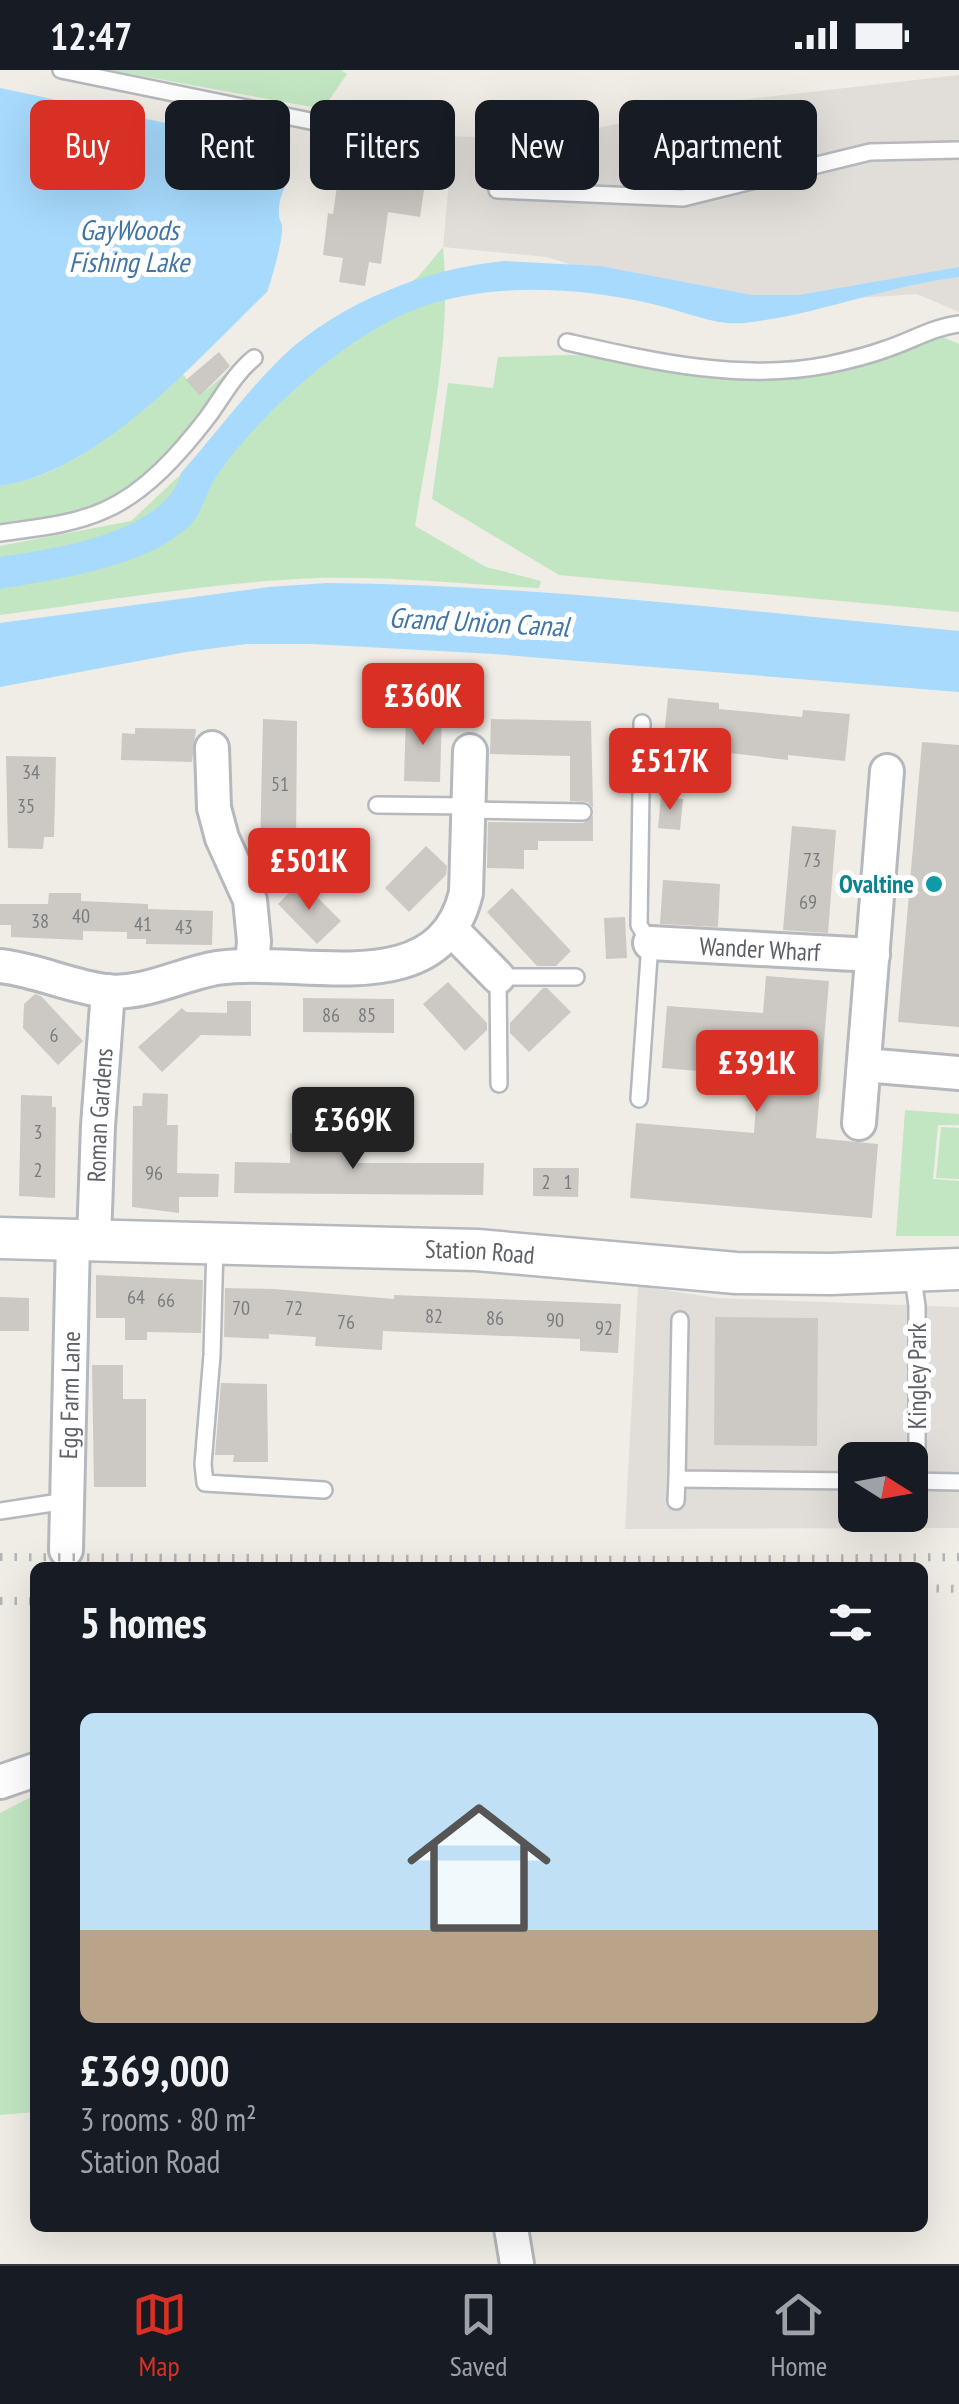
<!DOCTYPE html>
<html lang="en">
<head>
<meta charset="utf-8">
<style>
	:root { --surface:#171b24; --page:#242831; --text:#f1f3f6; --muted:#9ea1a6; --line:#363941; --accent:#d93025 }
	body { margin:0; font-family:"PT Sans Narrow",sans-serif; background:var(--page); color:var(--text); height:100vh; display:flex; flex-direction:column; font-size:38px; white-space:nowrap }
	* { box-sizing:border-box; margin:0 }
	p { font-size:32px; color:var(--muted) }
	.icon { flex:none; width:55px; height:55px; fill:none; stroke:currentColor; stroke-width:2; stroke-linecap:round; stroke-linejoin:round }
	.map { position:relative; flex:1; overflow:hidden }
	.sheet { position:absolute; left:30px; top:1492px; width:898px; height:670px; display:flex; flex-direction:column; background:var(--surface); border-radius:15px; box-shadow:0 10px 40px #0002 }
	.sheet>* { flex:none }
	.hud { position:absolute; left:30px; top:30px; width:900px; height:90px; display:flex; gap:20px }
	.needle { width:65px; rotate:101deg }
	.fabs { position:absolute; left:838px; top:1372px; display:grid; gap:20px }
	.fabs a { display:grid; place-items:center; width:90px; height:90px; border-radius:15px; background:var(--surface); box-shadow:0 10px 40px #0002; font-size:50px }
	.price { position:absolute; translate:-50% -85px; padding:0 22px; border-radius:10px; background:var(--accent); color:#fff; font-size:32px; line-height:65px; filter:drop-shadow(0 2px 5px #0008) }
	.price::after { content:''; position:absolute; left:50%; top:60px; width:30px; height:22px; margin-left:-15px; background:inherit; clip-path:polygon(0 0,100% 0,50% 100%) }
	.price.on { background:#222; color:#fff }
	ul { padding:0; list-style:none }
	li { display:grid; align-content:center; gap:20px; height:530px; padding:0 50px }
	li+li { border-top:2px solid var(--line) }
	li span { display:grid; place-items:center; height:310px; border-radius:15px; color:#555 }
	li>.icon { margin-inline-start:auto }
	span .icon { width:180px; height:180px; fill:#fffc; stroke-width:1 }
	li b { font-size:42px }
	h2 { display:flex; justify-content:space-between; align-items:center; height:120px; padding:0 50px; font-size:42px }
	.tag { padding:0 35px; border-radius:15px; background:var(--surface); box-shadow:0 10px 40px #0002; font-size:35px; line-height:90px }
	.tag.on { background:var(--accent); color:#fff }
	.status { display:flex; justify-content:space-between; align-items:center; height:70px; padding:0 50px; background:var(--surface); direction:ltr }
	.status svg { height:28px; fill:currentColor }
	.dock { display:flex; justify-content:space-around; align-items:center; height:140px; border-top:2px solid var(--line); background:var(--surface); font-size:28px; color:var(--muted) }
	.dock a { display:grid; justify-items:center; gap:5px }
	.dock .on { color:var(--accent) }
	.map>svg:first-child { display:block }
</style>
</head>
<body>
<div class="status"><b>12:47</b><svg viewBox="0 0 49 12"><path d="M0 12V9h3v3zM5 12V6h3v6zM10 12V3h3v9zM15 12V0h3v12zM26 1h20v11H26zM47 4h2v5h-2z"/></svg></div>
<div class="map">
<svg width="959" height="2194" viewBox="0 0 959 2194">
	<rect width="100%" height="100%" fill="#efede5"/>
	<!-- industrial -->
	<g fill="#e1ded9" fill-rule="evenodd">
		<polygon points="959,5 959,242 917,224 709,238 547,187 443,177 453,66 542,70 713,33"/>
		<path d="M638,1216L717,1228L959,1237V1458L625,1459ZM855,1390H910V1445H855Z"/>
	</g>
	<!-- green -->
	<g fill="#c3e6c2">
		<polygon points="109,0 341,0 347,4 323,39"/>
		<path d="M443,177C452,270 430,364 415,456L486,497L541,511L539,518C465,514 391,506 318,508C212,512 105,531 0,545V476L131,451L303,290L418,207Z"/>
		<polygon points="936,264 959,274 959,542 559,505 432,429 448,313 493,318 498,287 569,285 816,295"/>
		<path d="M232,298C204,335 170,390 132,416C95,443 44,449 0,456V416C74,405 129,351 182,303L200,326Z"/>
		<polygon points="905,1040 959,1044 959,1055 938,1055 933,1109 959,1111 959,1166 896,1166"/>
		<polygon points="941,1057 959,1058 959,1109 936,1108"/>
		<polygon points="35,1725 35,2042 0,2045 0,1743"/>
	</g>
	<!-- water -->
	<g fill="#a7dafd">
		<path d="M0,18L266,74L282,82C295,119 278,116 279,144C279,153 283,151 282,159C282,173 272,209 267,222C195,291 101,401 0,416Z"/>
		<path d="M504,191L600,196L752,225H799L959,197V207C886,216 817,245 744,253C713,256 679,239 648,233C575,217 488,212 416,239C347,265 257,346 216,407C205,424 202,446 186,459C141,498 57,509 0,519V487C53,479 166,463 181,403C215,365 246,322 282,287C338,233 428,198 504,191Z"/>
		<path d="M327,513C538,515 749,542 959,561V622L494,584L312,574H246L186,582L0,617V553L269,517Z"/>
	</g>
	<!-- building -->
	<g fill="#ccc9c4">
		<polygon points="340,94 426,106 420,147 388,142 381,194 369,192 365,216 339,212 343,188 323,185 328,143 333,144"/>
		<polygon points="219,282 230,296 200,326 186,310"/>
		<polygon points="668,628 719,633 719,639 802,647 803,640 850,644 845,691 788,685 788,690 663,675"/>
		<polygon points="406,643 442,644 440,712 404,711"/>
		<polygon points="263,649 297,651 296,778 260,778"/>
		<polygon points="491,649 591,651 593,738 588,732 570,731 570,686 490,684"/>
		<polygon points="135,658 196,659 192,692 121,690 122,663 135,664"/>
		<polygon points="922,672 959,675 959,957 898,952"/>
		<polygon points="6,686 56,687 54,767 44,767 43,779 8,778"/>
		<polygon points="661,726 683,729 680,760 658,758"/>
		<polygon points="593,746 593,771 538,771 538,780 524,780 524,799 487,798 488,752 583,753"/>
		<polygon points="792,756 836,760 828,863 783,860"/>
		<polygon points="426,776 447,796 446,805 409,842 385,818"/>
		<polygon points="663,810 720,814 718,857 660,854"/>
		<polygon points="301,811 341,851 317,874 278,834"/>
		<polygon points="512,818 571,881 556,896 537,896 487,842"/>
		<polygon points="49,823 81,823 81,831 148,834 148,839 213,841 212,875 146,874 146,869 127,869 127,862 83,861 83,870 11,867 11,855 0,855 0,834 48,834"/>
		<polygon points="625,847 627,888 606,889 604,848"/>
		<polygon points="766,906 829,911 816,1068 878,1074 872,1148 630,1128 636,1053 754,1063 758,1006 662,998 667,936 763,943"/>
		<polygon points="448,912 487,953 487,960 465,981 423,934"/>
		<polygon points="543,918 547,918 571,942 529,982 510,963 510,953"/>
		<polygon points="35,924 41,926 83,971 58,995 23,958 24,934"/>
		<polygon points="303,928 394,929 394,963 303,962"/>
		<polygon points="227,931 251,931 251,966 201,965 162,1002 138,977 182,938 186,942 227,943"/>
		<polygon points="143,1023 168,1024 167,1055 178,1055 177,1103 219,1104 218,1127 179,1127 179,1143 132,1137 133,1036 142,1036"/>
		<polygon points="21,1025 52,1026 52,1037 56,1037 55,1128 19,1126"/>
		<polygon points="290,1063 357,1065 357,1093 484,1093 483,1125 234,1123 235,1092 290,1093"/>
		<polygon points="533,1098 579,1098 578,1127 533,1126"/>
		<polygon points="96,1205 203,1210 201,1263 147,1262 147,1270 125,1270 125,1248 96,1248"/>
		<polygon points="225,1218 274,1219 394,1229 394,1225 621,1234 618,1283 580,1281 580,1269 383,1261 382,1280 315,1276 316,1267 269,1264 269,1269 224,1267"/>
		<polygon points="0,1227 29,1228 29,1261 0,1261"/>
		<polygon points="715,1247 818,1248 817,1376 714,1375"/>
		<polygon points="92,1295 123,1295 123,1329 146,1329 146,1417 94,1417"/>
		<polygon points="221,1313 267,1314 268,1392 233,1392 234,1385 215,1385"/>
	</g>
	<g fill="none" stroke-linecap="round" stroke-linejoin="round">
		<defs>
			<g id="service">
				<polyline points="61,0 320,53"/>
				<polyline points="497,120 683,128 870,82 959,80"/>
				<path d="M567,272C652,291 740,312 827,295C846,291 867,286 886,279C911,271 933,257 959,254"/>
				<path d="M0,463C35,458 72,455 105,440C146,422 180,383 207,348C222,328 234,304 254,288"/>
				<polyline points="377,735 468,736"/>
				<polyline points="468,740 583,742"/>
				<polyline points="499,1014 498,907 576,907"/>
				<polyline points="639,1029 650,873 639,855 642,653"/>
				<polyline points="215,1175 212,1285 203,1394 205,1413 324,1420"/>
				<polyline points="912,1201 917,1236 917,1411"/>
				<polyline points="680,1250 677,1409 855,1411"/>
				<polyline points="910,1411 959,1412"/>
				<polyline points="676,1431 677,1409"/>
				<polyline points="0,1441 66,1431"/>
			</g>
			<g id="minor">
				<polyline points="212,678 214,738 222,768 250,830 254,871 252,894"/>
				<polyline points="451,859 498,907"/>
				<path id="s1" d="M650,873L873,885"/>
				<path d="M0,896C36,900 69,916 105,921C142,926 181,904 217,898C298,885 439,936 466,823L470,681"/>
				<polyline points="864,995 959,1003"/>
				<polyline points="859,1053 887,701"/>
				<path id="s2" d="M94,1170L98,1056L108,921"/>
				<path id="s3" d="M66,1480L73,1170"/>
				<polyline points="0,1712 35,1700"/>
				<polyline points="511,2158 517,2194"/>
			</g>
			<g id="tertiary">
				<path id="s4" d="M0,1168L477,1180L736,1203L831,1204L959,1199"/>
			</g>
		</defs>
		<!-- service casing -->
		<use href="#service" stroke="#b5b8bc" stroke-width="20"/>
		<!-- minor casing -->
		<use href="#minor" stroke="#b5b8bc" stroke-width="38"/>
		<!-- tertiary casing -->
		<use href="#tertiary" stroke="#b5b8bc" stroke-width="45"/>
		<!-- service -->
		<use href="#service" stroke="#fff" stroke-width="15"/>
		<!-- minor -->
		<use href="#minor" stroke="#fff" stroke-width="32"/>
		<!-- tertiary -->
		<use href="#tertiary" stroke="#fff" stroke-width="40"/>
		<!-- rail -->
		<g stroke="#b4b5b5" stroke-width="8" stroke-dasharray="2.5 12" stroke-linecap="butt">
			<polyline points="0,1487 689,1490 959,1487"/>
			<polyline points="922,1518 959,1519"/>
			<polyline points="0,1531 35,1531"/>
		</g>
	</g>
	<!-- markers -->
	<circle fill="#0f9aa8" stroke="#fff" stroke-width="4" cx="934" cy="814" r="10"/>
	<g text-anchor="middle" stroke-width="10" stroke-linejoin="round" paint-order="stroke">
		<!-- number labels -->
		<g font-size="20" fill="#797b7d">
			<text x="31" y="709">34</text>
			<text x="280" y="721">51</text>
			<text x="26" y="743">35</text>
			<text x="812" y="797">73</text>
			<text x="808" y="839">69</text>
			<text x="81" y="853">40</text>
			<text x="40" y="858">38</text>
			<text x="143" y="861">41</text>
			<text x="184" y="864">43</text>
			<text x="331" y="952">86</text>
			<text x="367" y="952">85</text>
			<text x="54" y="972">6</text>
			<text x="38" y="1069">3</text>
			<text x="38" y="1107">2</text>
			<text x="154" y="1110">96</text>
			<text x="546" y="1119">2</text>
			<text x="568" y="1119">1</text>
			<text x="136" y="1234">64</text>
			<text x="166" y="1237">66</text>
			<text x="241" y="1245">70</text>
			<text x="294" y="1245">72</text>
			<text x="434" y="1253">82</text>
			<text x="495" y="1255">86</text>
			<text x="555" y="1257">90</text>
			<text x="346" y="1259">76</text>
			<text x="604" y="1265">92</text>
		</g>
		<!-- culture labels -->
		<g font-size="25" font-weight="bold" fill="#0d838f" stroke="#fff" text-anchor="end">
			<text x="914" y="823">Ovaltine</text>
		</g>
		<!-- street labels -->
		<g font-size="25" fill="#5d6165" stroke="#fff">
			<text dy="9" stroke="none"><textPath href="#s1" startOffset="110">Wander Wharf</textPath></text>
			<text dy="9" stroke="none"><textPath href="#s2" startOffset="125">Roman Gardens</textPath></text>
			<text dy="9" stroke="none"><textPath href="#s4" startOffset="480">Station Road</textPath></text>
			<text transform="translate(917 1306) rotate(-90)" y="9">Kingley Park</text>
			<text dy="9" stroke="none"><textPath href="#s3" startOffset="155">Egg Farm Lane</textPath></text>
		</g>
		<!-- water labels -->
		<g font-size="28" font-style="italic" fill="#4175a7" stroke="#fff">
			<text x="129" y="170">GayWoods<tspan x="129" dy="32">Fishing Lake</tspan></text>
			<text transform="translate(479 552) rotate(3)" y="10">Grand Union Canal</text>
		</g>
	</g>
</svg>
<div class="fabs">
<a><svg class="needle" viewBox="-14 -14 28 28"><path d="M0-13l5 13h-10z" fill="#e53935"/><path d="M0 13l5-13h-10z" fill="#9ea1a6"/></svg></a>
</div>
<b class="price" style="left:423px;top:678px">£360K</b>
<b class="price" style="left:670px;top:743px">£517K</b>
<b class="price" style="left:309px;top:843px">£501K</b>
<b class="price" style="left:757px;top:1045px">£391K</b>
<b class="price on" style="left:353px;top:1102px">£369K</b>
<div class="hud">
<a class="tag on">Buy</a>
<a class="tag">Rent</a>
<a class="tag">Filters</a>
<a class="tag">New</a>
<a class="tag">Apartment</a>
</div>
<section class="sheet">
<h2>5 homes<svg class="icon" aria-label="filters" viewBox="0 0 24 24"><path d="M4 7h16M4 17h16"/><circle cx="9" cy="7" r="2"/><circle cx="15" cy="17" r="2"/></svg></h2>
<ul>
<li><span style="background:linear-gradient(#bfe0f5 70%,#b9a48a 0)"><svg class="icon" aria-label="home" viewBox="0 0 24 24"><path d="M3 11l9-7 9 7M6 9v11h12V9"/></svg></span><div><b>£369,000</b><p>3 rooms · 80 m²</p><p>Station Road</p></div></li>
</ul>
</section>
</div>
<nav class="dock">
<a class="on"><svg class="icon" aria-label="map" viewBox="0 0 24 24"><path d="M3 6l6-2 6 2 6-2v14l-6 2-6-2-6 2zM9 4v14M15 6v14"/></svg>Map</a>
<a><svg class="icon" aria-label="saved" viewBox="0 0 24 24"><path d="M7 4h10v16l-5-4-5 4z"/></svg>Saved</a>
<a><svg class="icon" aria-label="home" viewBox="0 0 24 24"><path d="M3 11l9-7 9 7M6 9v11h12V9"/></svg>Home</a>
</nav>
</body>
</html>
